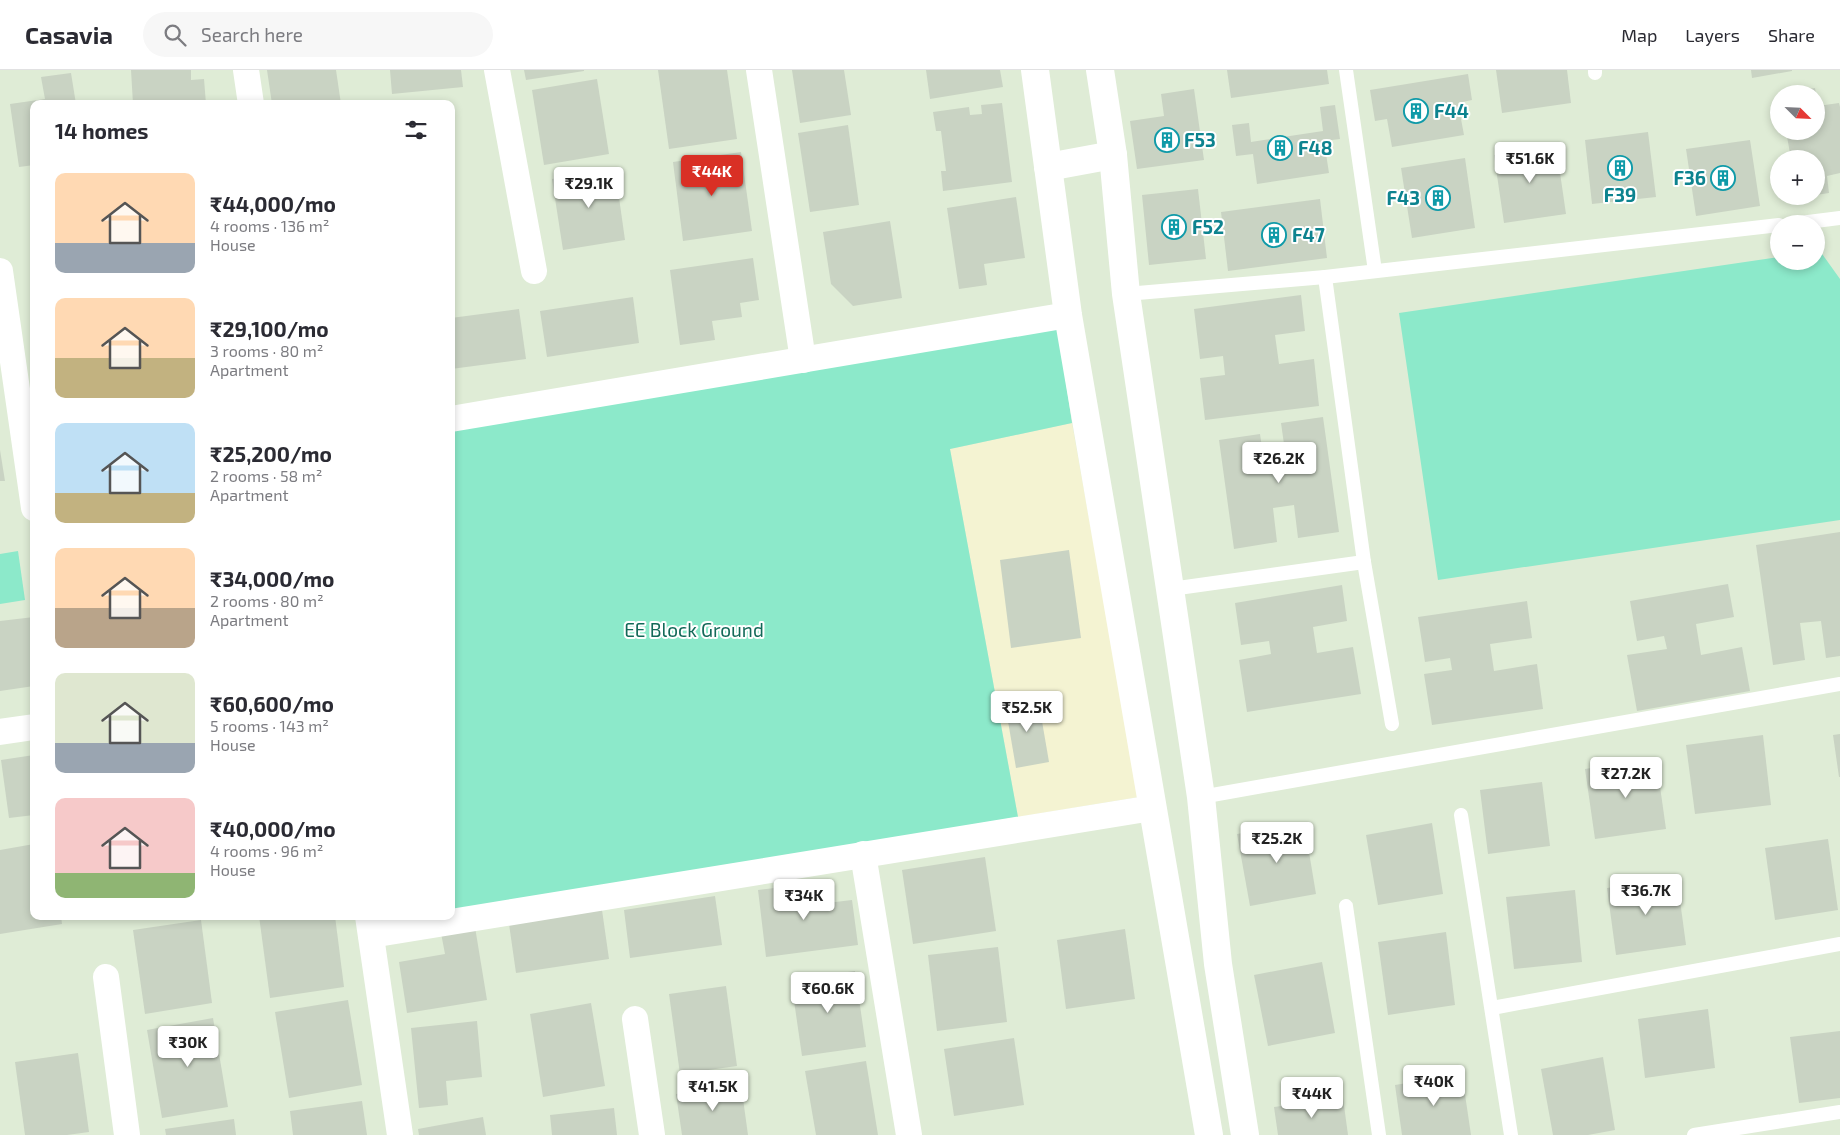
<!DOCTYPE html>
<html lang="en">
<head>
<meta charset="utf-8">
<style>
	:root { --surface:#fff; --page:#f7f7f7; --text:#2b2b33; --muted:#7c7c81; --line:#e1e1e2; --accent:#d93025 }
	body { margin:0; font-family:"Exo 2",sans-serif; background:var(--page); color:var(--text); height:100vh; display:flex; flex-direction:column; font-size:19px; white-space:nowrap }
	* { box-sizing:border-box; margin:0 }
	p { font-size:16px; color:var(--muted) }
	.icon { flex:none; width:28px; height:28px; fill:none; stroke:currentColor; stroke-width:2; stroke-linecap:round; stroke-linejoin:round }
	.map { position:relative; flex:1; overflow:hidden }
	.side { position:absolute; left:30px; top:30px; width:425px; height:820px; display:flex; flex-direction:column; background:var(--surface); border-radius:10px; box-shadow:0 2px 8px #0003 }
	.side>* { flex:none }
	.needle { width:32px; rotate:114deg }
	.controls { position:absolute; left:1770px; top:15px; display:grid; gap:10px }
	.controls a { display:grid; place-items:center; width:55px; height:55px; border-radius:50%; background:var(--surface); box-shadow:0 2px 8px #0003; font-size:25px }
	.price { position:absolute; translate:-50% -42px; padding:0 11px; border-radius:5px; background:#fff; color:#222; font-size:16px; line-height:32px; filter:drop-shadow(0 1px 2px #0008) }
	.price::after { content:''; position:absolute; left:50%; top:30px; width:15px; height:11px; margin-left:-8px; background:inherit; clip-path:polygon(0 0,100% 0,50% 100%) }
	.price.current { background:var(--accent); color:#fff }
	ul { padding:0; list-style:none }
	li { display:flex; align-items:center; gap:15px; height:125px; padding:0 25px }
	li span { display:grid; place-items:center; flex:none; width:140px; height:100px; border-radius:10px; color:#555 }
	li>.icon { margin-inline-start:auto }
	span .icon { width:60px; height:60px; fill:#fffc; stroke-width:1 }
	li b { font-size:21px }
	h2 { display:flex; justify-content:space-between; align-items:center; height:60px; padding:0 25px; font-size:21px }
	header { display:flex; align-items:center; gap:30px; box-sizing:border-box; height:70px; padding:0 25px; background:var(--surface); border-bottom:1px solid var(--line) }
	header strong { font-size:24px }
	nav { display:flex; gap:28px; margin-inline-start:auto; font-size:18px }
	.search { width:350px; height:45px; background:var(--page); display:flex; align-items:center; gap:12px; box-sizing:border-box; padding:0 18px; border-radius:28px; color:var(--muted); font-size:19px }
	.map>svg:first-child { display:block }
</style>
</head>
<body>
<header>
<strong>Casavia</strong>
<div class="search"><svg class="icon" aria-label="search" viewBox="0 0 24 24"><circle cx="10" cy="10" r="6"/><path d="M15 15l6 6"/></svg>Search here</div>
<nav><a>Map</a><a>Layers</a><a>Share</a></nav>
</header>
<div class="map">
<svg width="1840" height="1065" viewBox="0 0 1840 1065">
	<rect width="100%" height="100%" fill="#dfecd6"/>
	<!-- medical -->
	<polygon fill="#f4f3d2" points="1072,353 1139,727 1018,747 950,379"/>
	<!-- green -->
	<g fill="#8ce9ca">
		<polygon points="1820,181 1840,209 1840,450 1438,510 1399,243 1779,187 1779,191 1816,191 1816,182"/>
		<polygon points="1058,259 1072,353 950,379 1018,747 451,842 451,359"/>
		<polygon points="18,481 25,530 0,534 0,484"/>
	</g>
	<!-- building -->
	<g fill="#c9d3c3">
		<polygon points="131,0 191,0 191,10 204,9 206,34 133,34"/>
		<polygon points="267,0 336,0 341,34 272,34"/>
		<polygon points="390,0 461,0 463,17 392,24"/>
		<polygon points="524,0 584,0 584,1 526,10"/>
		<polygon points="658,0 727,0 737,69 669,79"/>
		<polygon points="792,0 844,0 851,45 800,53"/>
		<polygon points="926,0 1000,0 1003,17 930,29"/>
		<polygon points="1227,0 1327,0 1329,14 1231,28"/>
		<polygon points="1496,0 1567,0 1571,33 1502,43"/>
		<polygon points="1751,0 1792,0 1792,1 1752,8"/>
		<polygon points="71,3 76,34 34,34 34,95 19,97 10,34 45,29 41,7"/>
		<polygon points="1468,4 1472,30 1458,33 1464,65 1392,77 1387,49 1375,51 1370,20"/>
		<polygon points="597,9 609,84 544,95 532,20"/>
		<polygon points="1815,18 1816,24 1786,24 1786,23"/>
		<polygon points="1194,19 1204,90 1137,99 1130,51 1164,46 1161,24"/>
		<polygon points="1816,32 1818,36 1839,33 1840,37 1840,103 1827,106 1829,123 1816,125 1816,89 1791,89 1786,61 1816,61"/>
		<polygon points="1002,33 1012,112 943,121 941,101 946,101 941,61 936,61 933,42 969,37 970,45 982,44 981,35"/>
		<polygon points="1335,35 1340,69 1324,71 1329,103 1257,114 1253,84 1236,86 1232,55 1249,53 1251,72 1323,61 1320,37"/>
		<polygon points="848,55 859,135 810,142 798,63"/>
		<polygon points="1648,62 1656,127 1592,134 1585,70"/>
		<polygon points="1750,70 1760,136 1696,146 1686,79"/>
		<polygon points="1556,75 1566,144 1504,153 1494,85"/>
		<polygon points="741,82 752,161 683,171 673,92"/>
		<polygon points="1465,88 1475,158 1412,168 1401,98"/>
		<polygon points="615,99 625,170 563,180 552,109"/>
		<polygon points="1198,119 1206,189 1149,195 1142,125"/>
		<polygon points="1016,127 1025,188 984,194 987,215 959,219 947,138"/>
		<polygon points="1320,129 1327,188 1228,201 1221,142"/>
		<polygon points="890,151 902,228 853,236 831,214 823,162"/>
		<polygon points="753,188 759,230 740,233 742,247 712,251 715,270 680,275 670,200"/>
		<polygon points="1301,225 1305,261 1275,265 1279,294 1314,289 1319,336 1205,350 1200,308 1225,305 1223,286 1200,289 1194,239"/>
		<polygon points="633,227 639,273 547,287 540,241"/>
		<polygon points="519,239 526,289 451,299 451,248"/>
		<polygon points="1323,347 1339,462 1298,468 1294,435 1273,438 1277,472 1234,479 1219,370 1260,364 1263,384 1285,381 1281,353"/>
		<polygon points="0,380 5,411 0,411"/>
		<polygon points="1840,462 1840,586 1826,588 1821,551 1800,553 1805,590 1773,595 1756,475"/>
		<polygon points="1069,480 1081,568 1011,578 1000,490"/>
		<polygon points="1728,514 1734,547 1696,554 1701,585 1742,577 1750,621 1637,641 1627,585 1667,579 1664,566 1637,571 1630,531"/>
		<polygon points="1342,515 1347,551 1313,557 1317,583 1353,577 1361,624 1247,642 1239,590 1271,584 1269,571 1241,575 1235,533"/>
		<polygon points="1527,531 1532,568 1490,574 1494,601 1537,594 1543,639 1432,655 1424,604 1452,600 1450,588 1425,592 1418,547"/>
		<polygon points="34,547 34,616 0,621 0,551"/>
		<polygon points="1038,628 1049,692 1016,698 1005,634"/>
		<polygon points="1840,664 1840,707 1839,707 1833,665"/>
		<polygon points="1763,665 1771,735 1695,744 1686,675"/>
		<polygon points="34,685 34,745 9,748 1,690"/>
		<polygon points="1656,688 1666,759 1595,769 1585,699"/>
		<polygon points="1542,712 1550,776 1488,784 1480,720"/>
		<polygon points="1304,752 1316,824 1250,836 1237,764"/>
		<polygon points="1432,753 1443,824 1378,835 1366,765"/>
		<polygon points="1828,769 1838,840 1775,850 1765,778"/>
		<polygon points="34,774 34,846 61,846 62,854 0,864 0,780"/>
		<polygon points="985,787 996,861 913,874 902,800"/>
		<polygon points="1677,808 1686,875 1616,885 1607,818"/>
		<polygon points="817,813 819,834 852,830 858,875 766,887 758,820"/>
		<polygon points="1575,820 1582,892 1514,899 1506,827"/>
		<polygon points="715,826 722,875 630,888 624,840"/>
		<polygon points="601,833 609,889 516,903 508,847"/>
		<polygon points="259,846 335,846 344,917 270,928"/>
		<polygon points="201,850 212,933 145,944 133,860"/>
		<polygon points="475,857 487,930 407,943 399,892 445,884 441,863"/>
		<polygon points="1125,859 1135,929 1066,939 1057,870"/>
		<polygon points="1446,862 1455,935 1388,945 1378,872"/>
		<polygon points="998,877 1007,952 937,961 928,885"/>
		<polygon points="1322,892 1335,963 1268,976 1254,905"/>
		<polygon points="855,901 866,977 802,986 791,910"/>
		<polygon points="726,916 737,996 680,1004 669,924"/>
		<polygon points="348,930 362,1015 289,1028 275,942"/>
		<polygon points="591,933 605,1016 543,1027 530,944"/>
		<polygon points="1708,939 1715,998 1645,1008 1638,949"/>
		<polygon points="213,948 228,1037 162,1048 147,960"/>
		<polygon points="477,951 482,1007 446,1011 448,1035 419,1038 411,958"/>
		<polygon points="1840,961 1840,1028 1799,1033 1790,967"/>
		<polygon points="1014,968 1024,1035 954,1046 944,979"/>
		<polygon points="78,983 89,1062 67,1065 25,1065 15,992"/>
		<polygon points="1603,987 1615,1060 1588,1065 1553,1065 1541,999"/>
		<polygon points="866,991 878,1065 816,1065 805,1001"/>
		<polygon points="1462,1004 1471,1065 1402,1065 1395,1015"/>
		<polygon points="741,1014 748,1065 682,1065 676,1024"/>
		<polygon points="1343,1028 1348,1065 1278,1065 1274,1037"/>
		<polygon points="362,1031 367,1065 293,1065 290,1041"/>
		<polygon points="614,1038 617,1065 552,1065 550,1045"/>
		<polygon points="483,1047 486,1065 419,1065 418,1059"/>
		<polygon points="234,1049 236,1065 166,1065 165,1059"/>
	</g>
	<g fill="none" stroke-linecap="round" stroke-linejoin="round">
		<!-- service -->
		<g stroke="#fff" stroke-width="14">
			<polyline points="1346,0 1375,201"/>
			<polyline points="1595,0 1595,3"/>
			<polyline points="1792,154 1840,148"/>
			<polyline points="1325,207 1364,492 1392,654"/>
			<polyline points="1126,224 1325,207 1779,155"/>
			<polyline points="1171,519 1364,492"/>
			<polyline points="1201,727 1840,614"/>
			<polyline points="1461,745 1511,1065"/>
			<polyline points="1346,836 1379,1065"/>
			<polyline points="1492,938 1840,874"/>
			<polyline points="1694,1065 1840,1042"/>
		</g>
		<!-- minor -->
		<g stroke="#fff" stroke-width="26">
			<polyline points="246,0 251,34"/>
			<polyline points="497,0 534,201"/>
			<polyline points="759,0 803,290"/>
			<polyline points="0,201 34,438"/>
			<polyline points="451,349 1068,245"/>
			<polyline points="0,662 34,657"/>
			<polyline points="863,784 909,1065"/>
			<polyline points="368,846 400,1065"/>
			<polyline points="371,865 1152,738"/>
			<polyline points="106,907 127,1065"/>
			<polyline points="635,949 652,1065"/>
		</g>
		<!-- tertiary -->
		<g stroke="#fff" stroke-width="28">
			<polyline points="1035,0 1068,245 1209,1065"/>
			<polyline points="1100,0 1113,85 1126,224 1201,727 1218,894 1245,1065"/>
			<polyline points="1048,97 1113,85"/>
		</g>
	</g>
	<!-- icons -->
	<defs>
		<symbol id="building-ring" viewBox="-11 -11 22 22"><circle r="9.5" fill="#fff" stroke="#0f9aa8" stroke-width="1.5"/><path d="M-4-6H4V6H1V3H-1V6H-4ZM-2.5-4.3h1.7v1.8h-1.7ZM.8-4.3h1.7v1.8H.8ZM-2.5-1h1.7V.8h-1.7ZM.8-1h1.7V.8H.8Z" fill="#0f9aa8"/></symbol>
	</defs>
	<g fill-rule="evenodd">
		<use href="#building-ring" x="1402" y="27" width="28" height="28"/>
		<use href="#building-ring" x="1153" y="56" width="28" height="28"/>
		<use href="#building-ring" x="1266" y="64" width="28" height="28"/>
		<use href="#building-ring" x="1606" y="84" width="28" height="28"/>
		<use href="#building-ring" x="1709" y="94" width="28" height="28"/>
		<use href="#building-ring" x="1424" y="114" width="28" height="28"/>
		<use href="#building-ring" x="1160" y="143" width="28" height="28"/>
		<use href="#building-ring" x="1260" y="151" width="28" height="28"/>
	</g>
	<g text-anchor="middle" stroke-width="4" stroke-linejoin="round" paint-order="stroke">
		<!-- culture labels -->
		<g font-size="19" font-weight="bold" fill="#0d838f" stroke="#fff" text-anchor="start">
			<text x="1434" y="48">F44</text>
			<text x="1184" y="77">F53</text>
			<text x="1298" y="85">F48</text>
			<text x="1706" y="115" text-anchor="end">F36</text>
			<text x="1620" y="132" text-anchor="middle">F39</text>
			<text x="1420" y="135" text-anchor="end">F43</text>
			<text x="1192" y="164">F52</text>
			<text x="1292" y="172">F47</text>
		</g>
		<!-- park labels -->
		<g font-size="19" fill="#126958" stroke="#fff">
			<text x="694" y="567">EE Block Ground</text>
		</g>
	</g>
</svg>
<div class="controls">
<a><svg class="needle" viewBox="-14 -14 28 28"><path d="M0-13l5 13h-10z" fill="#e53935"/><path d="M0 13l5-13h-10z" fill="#7c7c81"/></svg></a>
<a>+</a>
<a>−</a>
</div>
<b class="price" style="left:1530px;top:114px">₹51.6K</b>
<b class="price current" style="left:712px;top:127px">₹44K</b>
<b class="price" style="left:589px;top:139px">₹29.1K</b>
<b class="price" style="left:1279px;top:414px">₹26.2K</b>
<b class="price" style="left:1027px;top:663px">₹52.5K</b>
<b class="price" style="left:1626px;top:729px">₹27.2K</b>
<b class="price" style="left:1277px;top:794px">₹25.2K</b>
<b class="price" style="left:1646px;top:846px">₹36.7K</b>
<b class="price" style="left:804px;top:851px">₹34K</b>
<b class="price" style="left:828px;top:944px">₹60.6K</b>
<b class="price" style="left:188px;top:998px">₹30K</b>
<b class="price" style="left:1434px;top:1037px">₹40K</b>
<b class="price" style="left:713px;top:1042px">₹41.5K</b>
<b class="price" style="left:1312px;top:1049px">₹44K</b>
<section class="side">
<h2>14 homes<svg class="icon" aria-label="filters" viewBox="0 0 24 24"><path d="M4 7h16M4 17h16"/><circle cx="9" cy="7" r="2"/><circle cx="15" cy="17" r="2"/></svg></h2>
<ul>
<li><span style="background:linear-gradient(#ffd9b3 70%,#9aa5b1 0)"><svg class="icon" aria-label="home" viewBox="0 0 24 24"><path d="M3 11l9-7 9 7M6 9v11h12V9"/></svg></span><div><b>₹44,000/mo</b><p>4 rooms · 136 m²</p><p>House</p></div></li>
<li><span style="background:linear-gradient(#ffd9b3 60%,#c2b280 0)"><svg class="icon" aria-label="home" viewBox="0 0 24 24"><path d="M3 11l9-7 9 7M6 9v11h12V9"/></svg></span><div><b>₹29,100/mo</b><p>3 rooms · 80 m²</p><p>Apartment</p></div></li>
<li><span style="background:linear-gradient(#bfe0f5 70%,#c2b280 0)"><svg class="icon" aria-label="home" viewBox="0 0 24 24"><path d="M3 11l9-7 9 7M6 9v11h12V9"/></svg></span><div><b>₹25,200/mo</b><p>2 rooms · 58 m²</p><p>Apartment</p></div></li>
<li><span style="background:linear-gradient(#ffd9b3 60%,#b9a48a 0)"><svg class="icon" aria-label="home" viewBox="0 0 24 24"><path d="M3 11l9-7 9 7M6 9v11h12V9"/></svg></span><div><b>₹34,000/mo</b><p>2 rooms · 80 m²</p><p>Apartment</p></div></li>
<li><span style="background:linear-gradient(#dfe7d0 70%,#9aa5b1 0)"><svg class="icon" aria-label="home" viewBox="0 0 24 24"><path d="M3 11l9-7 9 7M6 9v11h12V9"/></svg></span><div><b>₹60,600/mo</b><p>5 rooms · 143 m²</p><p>House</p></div></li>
<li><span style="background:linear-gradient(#f6c9c9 75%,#8fb573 0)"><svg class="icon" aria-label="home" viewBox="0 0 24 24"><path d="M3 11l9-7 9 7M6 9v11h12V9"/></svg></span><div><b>₹40,000/mo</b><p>4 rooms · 96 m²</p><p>House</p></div></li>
</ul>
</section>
</div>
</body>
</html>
